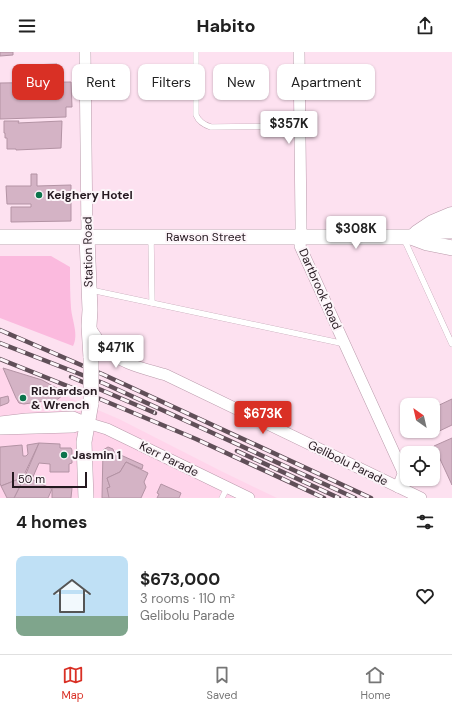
<!DOCTYPE html>
<html lang="en">
<head>
<meta charset="utf-8">
<style>
	:root { --surface:#fff; --page:#f6f6f6; --text:#222; --muted:#767676; --line:#e0e0e0; --accent:#d93025 }
	body { margin:0; font-family:"DM Sans",sans-serif; background:var(--page); color:var(--text); height:100vh; display:flex; flex-direction:column; font-size:15px; white-space:nowrap }
	* { box-sizing:border-box; margin:0 }
	p { font-size:13px; color:var(--muted) }
	.icon { flex:none; width:22px; height:22px; fill:none; stroke:currentColor; stroke-width:2; stroke-linecap:round; stroke-linejoin:round }
	.map { position:relative; height:446px; overflow:hidden }
	.panel { display:flex; flex-direction:column; background:var(--surface); flex:1 }
	.panel>* { flex:none }
	.hud { position:absolute; left:12px; top:12px; width:428px; height:36px; display:flex; gap:8px }
	.needle { width:26px; rotate:326deg }
	.controls { position:absolute; left:400px; top:346px; display:grid; gap:8px }
	.controls a { display:grid; place-items:center; width:40px; height:40px; border-radius:8px; background:var(--surface); box-shadow:0 1px 3px #0004; font-size:20px }
	.scale { position:absolute; left:12px; bottom:10px; width:75px; box-sizing:border-box; padding-left:4px; border:2px solid #251920; border-top:0; font-size:11px; line-height:14px; white-space:nowrap; color:#251920; -webkit-text-stroke:3px #fcf5f9; paint-order:stroke }
	.price { position:absolute; translate:-50% -34px; padding:0 9px; border-radius:4px; background:#fff; color:#222; font-size:13px; line-height:26px; filter:drop-shadow(0 1px 2px #0008) }
	.price::after { content:''; position:absolute; left:50%; top:24px; width:12px; height:9px; margin-left:-6px; background:inherit; clip-path:polygon(0 0,100% 0,50% 100%) }
	.price.current { background:var(--accent); color:#fff }
	ul { padding:0; list-style:none }
	li { display:flex; align-items:center; gap:12px; height:100px; padding:0 16px }
	li span { display:grid; place-items:center; flex:none; width:112px; height:80px; border-radius:8px; color:#555 }
	li>.icon { margin-inline-start:auto }
	span .icon { width:48px; height:48px; fill:#fffc; stroke-width:1 }
	li b { font-size:17px }
	h2 { display:flex; justify-content:space-between; align-items:center; height:48px; padding:0 16px; font-size:17px }
	.tag { padding:0 14px; border-radius:8px; background:var(--surface); box-shadow:0 1px 3px #0004; font-size:14px; line-height:36px }
	.tag.current { background:var(--accent); color:#fff }
	header { display:flex; justify-content:space-between; align-items:center; height:52px; padding:0 16px; background:var(--surface); font-size:18px; font-weight:800 }
	.tab-bar { display:flex; justify-content:space-around; align-items:center; height:56px; border-top:1px solid var(--line); background:var(--surface); font-size:11px; color:var(--muted) }
	.tab-bar a { display:grid; justify-items:center; gap:2px }
	.tab-bar .current { color:var(--accent) }
	.map>svg:first-child { display:block }
</style>
</head>
<body>
<header><svg class="icon" aria-label="menu" viewBox="0 0 24 24"><path d="M4 6h16M4 12h16M4 18h16"/></svg>Habito<svg class="icon" aria-label="share" viewBox="0 0 24 24"><path d="M12 15V3M7 8l5-5 5 5M5 13v7h14v-7"/></svg></header>
<div class="map">
<svg width="452" height="446" viewBox="0 0 452 446">
	<rect width="100%" height="100%" fill="#fde1f0"/>
	<!-- built -->
	<polygon fill="#ffd5eb" points="0,316 119,367 221,419 277,446 0,446"/>
	<!-- green -->
	<path fill="#fbbade" d="M0,204H51L70,215C70,229 70,243 71,256C72,268 79,283 73,294L0,266Z"/>
	<!-- building -->
	<g fill="#d4b3c5" stroke="#b393a4">
		<polygon points="0,0 13,0 13,3 0,4"/>
		<polygon points="57,12 57,21 60,21 61,28 22,29 21,19 30,19 30,13"/>
		<polygon points="71,30 72,55 66,55 66,65 0,67 0,31"/>
		<polygon points="4,69 19,69 18,71 62,69 61,96 16,98 16,97 7,97 7,86 5,86 5,81 4,81"/>
		<polygon points="31,122 37,122 37,134 71,133 71,169 11,170 11,155 31,155 31,152 7,152 6,134 31,134"/>
		<polygon points="3,316 42,328 64,340 63,343 58,347 24,352 19,351 16,346"/>
		<polygon points="8,344 9,349 8,351 0,354 0,346"/>
		<polygon points="452,347 452,373 431,383 429,379 433,379 433,356"/>
		<polygon points="452,386 452,433 434,394"/>
		<polygon points="39,391 24,423 19,427 1,434 0,431 0,395 22,393 23,404 26,404 28,402 27,393"/>
		<polygon points="39,391 60,392 60,396 71,396 72,398 72,411 69,412 69,420 50,420 50,412 39,411 32,427 25,424"/>
		<polygon points="108,395 113,397 114,400 143,413 142,417 126,410 120,420 107,426 110,435 107,436 110,445 109,446 102,446 103,398"/>
		<polygon points="126,410 148,421 144,430 146,435 141,446 109,446 107,436 110,435 107,426 120,420"/>
		<polygon points="25,424 52,437 48,446 14,446"/>
		<polygon points="19,427 22,430 14,446 7,446 1,434"/>
		<polygon points="161,432 181,441 179,446 157,446 159,442 157,441"/>
		<polygon points="52,436 72,436 71,446 52,446"/>
	</g>
	<g fill="none" stroke-linecap="round" stroke-linejoin="round">
		<defs>
			<g id="lane">
				<path d="M196,0V63C199,70 204,73 211,75L300,74"/>
				<polyline points="151,185 152,251"/>
				<polyline points="404,187 452,292"/>
				<polyline points="91,238 345,292"/>
				<polyline points="222,446 227,436"/>
			</g>
			<g id="street">
				<polyline points="85,0 87,185"/>
				<polyline points="299,0 301,171 301,185 300,194 402,418 403,422 398,435"/>
				<path d="M90,276C95,283 99,290 105,296C120,312 146,317 166,323L421,446"/>
				<polyline points="0,370 26,367 73,365 87,371 107,377 249,446"/>
				<polyline points="0,377 73,375 87,371"/>
			</g>
			<g id="secondary">
				<polyline points="0,185 411,185 436,179 452,179"/>
				<polyline points="87,185 90,258 89,274 91,306"/>
				<polyline points="411,185 427,191 452,196"/>
				<polyline points="86,446 84,390 91,351"/>
			</g>
			<polyline id="highway" points="418,183 433,173 452,165"/>
		</defs>
		<!-- lane casing -->
		<use href="#lane" stroke="#ba9aab" stroke-width="6"/>
		<!-- street casing -->
		<use href="#street" stroke="#ba9aab" stroke-width="12"/>
		<!-- secondary casing -->
		<use href="#secondary" stroke="#ba9aab" stroke-width="16"/>
		<!-- highway casing -->
		<use href="#highway" stroke="#ba9aab" stroke-width="21"/>
		<!-- lane -->
		<use href="#lane" stroke="#fff" stroke-width="5.5"/>
		<!-- street -->
		<use href="#street" stroke="#fff" stroke-width="11"/>
		<!-- secondary -->
		<use href="#secondary" stroke="#fff" stroke-width="15"/>
		<!-- highway -->
		<use href="#highway" stroke="#fff" stroke-width="20"/>
		<defs>
			<g id="rail">
				<polyline points="0,278 102,322 371,446"/>
				<polyline points="0,291 103,331 355,446"/>
				<polyline points="0,307 100,347 196,387 324,446"/>
				<polyline points="71,325 155,361"/>
				<polyline points="237,399 339,446"/>
			</g>
		</defs>
		<!-- rail casing -->
		<use href="#rail" stroke="#604f58" stroke-width="4.5"/>
		<!-- rail -->
		<use href="#rail" stroke="#fcf5f9" stroke-width="3" stroke-dasharray="9" stroke-linecap="butt"/>
		<defs>
			<polyline id="secondary-bridge" points="91,306 91,351"/>
		</defs>
		<!-- secondary-bridge casing -->
		<use href="#secondary-bridge" stroke="#ba9aab" stroke-width="16" stroke-linecap="butt"/>
		<!-- secondary-bridge -->
		<use href="#secondary-bridge" stroke="#fff" stroke-width="15"/>
	</g>
	<!-- markers -->
	<g fill="#0c744c" stroke="#fcf5f9" stroke-width="1.5">
		<circle cx="39" cy="143" r="4"/>
		<circle cx="23" cy="346" r="4"/>
		<circle cx="64" cy="403" r="4"/>
	</g>
	<g text-anchor="middle" stroke-width="4" stroke-linejoin="round" paint-order="stroke">
		<!-- poi labels -->
		<g font-size="12" font-weight="bold" fill="#251920" stroke="#fcf5f9" text-anchor="start">
			<text x="47" y="147">Keighery Hotel</text>
			<text x="31" y="343">Richardson<tspan x="31" dy="14">&amp; Wrench</tspan></text>
			<text x="72" y="407">Jasmin 1</text>
		</g>
		<!-- street labels -->
		<g font-size="12" fill="#251920" stroke="#fcf5f9">
			<text x="206" y="189">Rawson Street</text>
			<text transform="translate(88 200) rotate(-91)" y="4">Station Road</text>
			<text transform="translate(320 237) rotate(66)" y="4">Dartbrook Road</text>
			<text transform="translate(169 407) rotate(26)" y="4">Kerr Parade</text>
			<text transform="translate(348 411) rotate(26)" y="4">Gelibolu Parade</text>
		</g>
	</g>
</svg>
<div class="controls">
<a><svg class="needle" viewBox="-14 -14 28 28"><path d="M0-13l5 13h-10z" fill="#e53935"/><path d="M0 13l5-13h-10z" fill="#767676"/></svg></a>
<a><svg class="icon" aria-label="locate" viewBox="0 0 24 24"><circle cx="12" cy="12" r="6"/><path d="M12 2v4M12 18v4M2 12h4M18 12h4"/></svg></a>
</div>
<div class="scale">50 m</div>
<b class="price" style="left:289px;top:93px">$357K</b>
<b class="price" style="left:356px;top:198px">$308K</b>
<b class="price" style="left:116px;top:317px">$471K</b>
<b class="price current" style="left:263px;top:383px">$673K</b>
<div class="hud">
<a class="tag current">Buy</a>
<a class="tag">Rent</a>
<a class="tag">Filters</a>
<a class="tag">New</a>
<a class="tag">Apartment</a>
</div>
</div>
<section class="panel">
<h2>4 homes<svg class="icon" aria-label="filters" viewBox="0 0 24 24"><path d="M4 7h16M4 17h16"/><circle cx="9" cy="7" r="2"/><circle cx="15" cy="17" r="2"/></svg></h2>
<ul>
<li><span style="background:linear-gradient(#bfe0f5 75%,#7fa58c 0)"><svg class="icon" aria-label="home" viewBox="0 0 24 24"><path d="M3 11l9-7 9 7M6 9v11h12V9"/></svg></span><div><b>$673,000</b><p>3 rooms · 110 m²</p><p>Gelibolu Parade</p></div><svg class="icon" aria-label="heart" viewBox="0 0 24 24"><path d="M12 20l-8-8c-3-5 5-10 8-4 3-6 11-1 8 4z"/></svg></li>
</ul>
</section>
<nav class="tab-bar">
<a class="current"><svg class="icon" aria-label="map" viewBox="0 0 24 24"><path d="M3 6l6-2 6 2 6-2v14l-6 2-6-2-6 2zM9 4v14M15 6v14"/></svg>Map</a>
<a><svg class="icon" aria-label="saved" viewBox="0 0 24 24"><path d="M7 4h10v16l-5-4-5 4z"/></svg>Saved</a>
<a><svg class="icon" aria-label="home" viewBox="0 0 24 24"><path d="M3 11l9-7 9 7M6 9v11h12V9"/></svg>Home</a>
</nav>
</body>
</html>
